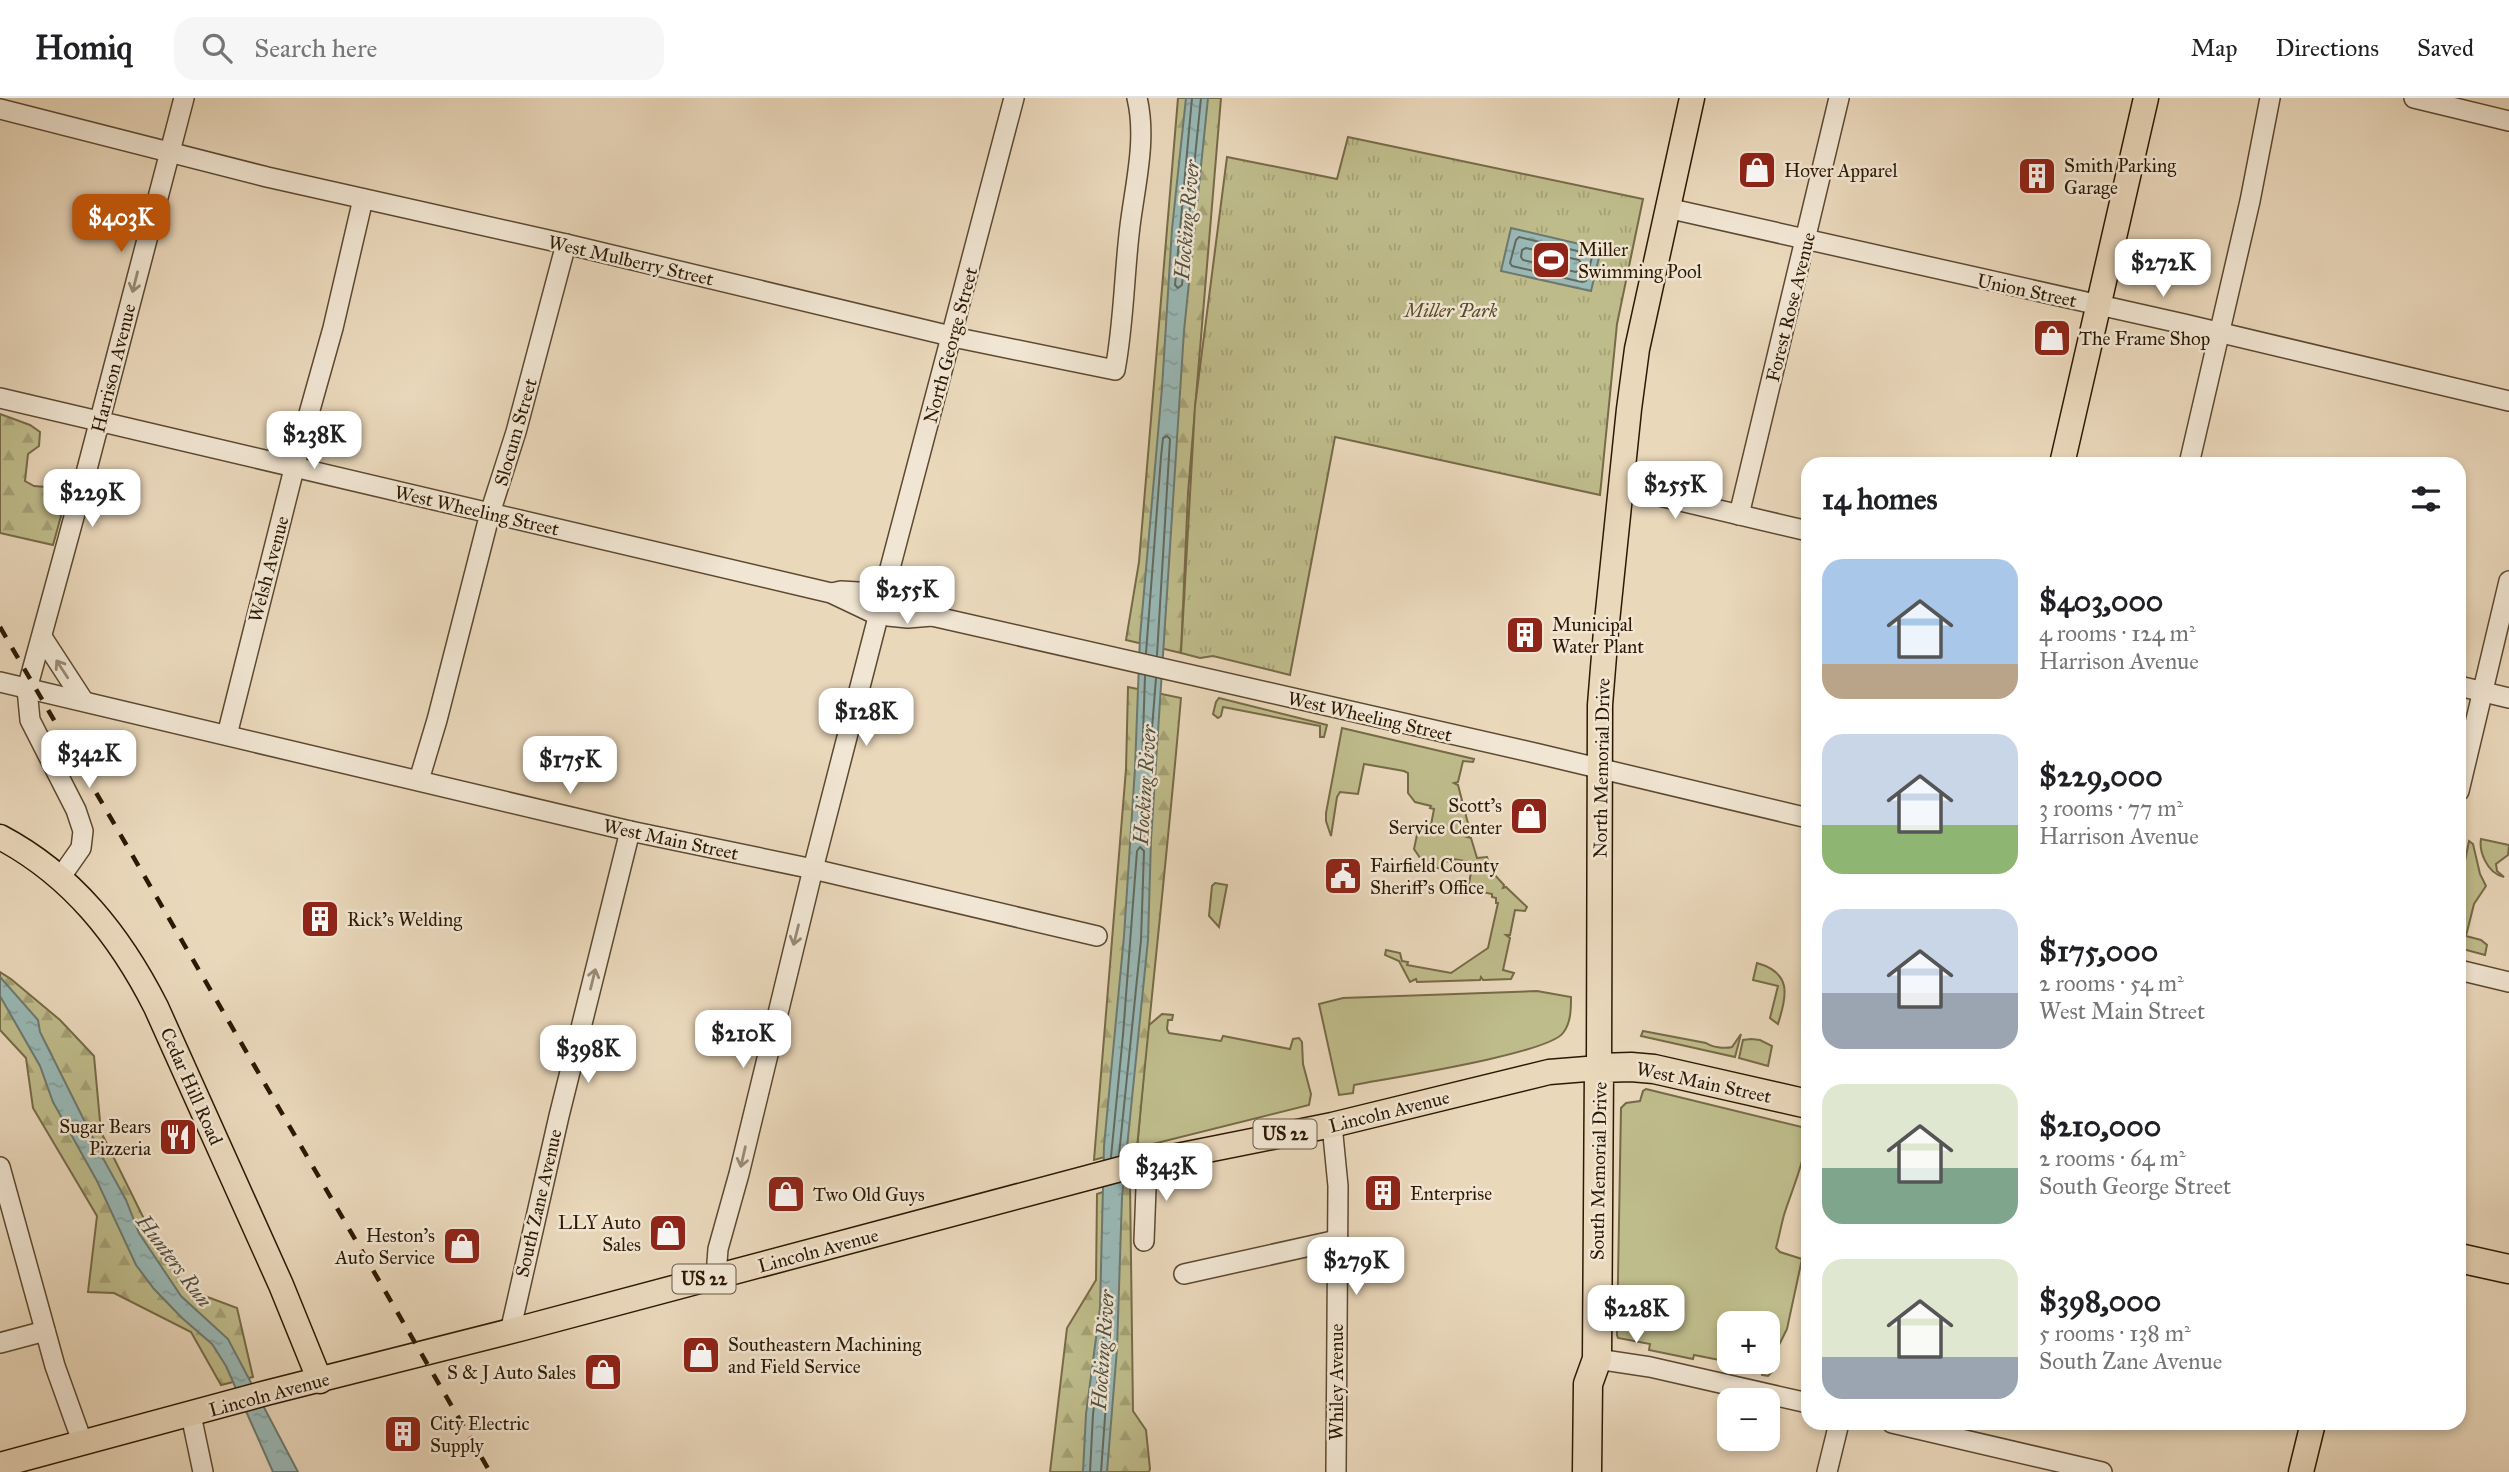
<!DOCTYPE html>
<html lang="en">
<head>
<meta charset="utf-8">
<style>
	:root { --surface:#fff; --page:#f6f6f6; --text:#202124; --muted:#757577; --line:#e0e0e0; --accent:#b45309 }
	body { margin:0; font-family:"IM FELL Great Primer",serif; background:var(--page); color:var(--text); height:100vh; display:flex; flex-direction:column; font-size:26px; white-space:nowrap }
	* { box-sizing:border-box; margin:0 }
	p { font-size:23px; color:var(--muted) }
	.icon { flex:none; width:38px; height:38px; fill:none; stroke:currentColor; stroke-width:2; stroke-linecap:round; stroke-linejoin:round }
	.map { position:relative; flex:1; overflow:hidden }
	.drawer { position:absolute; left:1801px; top:359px; width:665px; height:973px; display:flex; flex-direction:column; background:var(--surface); border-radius:21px; box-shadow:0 4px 10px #0003 }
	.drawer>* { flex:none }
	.controls { position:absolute; left:1717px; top:1213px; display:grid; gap:14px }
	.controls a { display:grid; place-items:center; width:63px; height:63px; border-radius:14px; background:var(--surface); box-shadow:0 4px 10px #0003; font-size:35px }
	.price { position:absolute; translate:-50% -60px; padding:0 16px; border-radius:14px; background:#fff; color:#222; font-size:23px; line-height:46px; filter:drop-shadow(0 2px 4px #0008) }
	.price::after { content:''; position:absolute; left:50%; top:42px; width:21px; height:16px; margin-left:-10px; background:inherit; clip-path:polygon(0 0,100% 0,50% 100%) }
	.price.selected { background:var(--accent); color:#fff }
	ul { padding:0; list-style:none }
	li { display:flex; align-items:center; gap:21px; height:175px; padding:0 21px }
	li span { display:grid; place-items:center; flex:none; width:196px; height:140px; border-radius:21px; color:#555 }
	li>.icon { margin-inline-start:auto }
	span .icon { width:84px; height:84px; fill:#fffc; stroke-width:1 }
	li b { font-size:30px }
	h2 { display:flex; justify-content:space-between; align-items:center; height:84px; padding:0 21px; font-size:30px }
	header { display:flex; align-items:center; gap:42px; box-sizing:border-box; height:98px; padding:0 35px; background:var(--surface); border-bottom:2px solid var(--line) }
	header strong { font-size:33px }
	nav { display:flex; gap:38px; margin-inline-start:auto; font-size:24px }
	.search { width:490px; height:63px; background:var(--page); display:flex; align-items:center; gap:18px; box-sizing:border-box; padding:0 24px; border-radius:21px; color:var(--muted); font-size:26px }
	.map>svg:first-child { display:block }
</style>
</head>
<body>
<header>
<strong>Homiq</strong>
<div class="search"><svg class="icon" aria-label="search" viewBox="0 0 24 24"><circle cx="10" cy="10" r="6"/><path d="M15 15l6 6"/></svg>Search here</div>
<nav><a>Map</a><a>Directions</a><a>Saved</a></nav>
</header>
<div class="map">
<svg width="2509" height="1374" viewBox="0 0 2509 1374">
	<defs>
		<pattern id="forest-firs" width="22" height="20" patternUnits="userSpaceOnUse" patternTransform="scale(1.75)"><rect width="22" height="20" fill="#bfbc8b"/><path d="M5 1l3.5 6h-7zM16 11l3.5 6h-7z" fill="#a4a176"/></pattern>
		<pattern id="park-tufts" width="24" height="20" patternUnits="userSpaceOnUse" patternTransform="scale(1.75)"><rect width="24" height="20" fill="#bfbc8b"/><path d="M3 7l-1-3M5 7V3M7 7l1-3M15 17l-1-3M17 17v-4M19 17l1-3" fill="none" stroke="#a4a176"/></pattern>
		<pattern id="water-ripples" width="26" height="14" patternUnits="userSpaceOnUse" patternTransform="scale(1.75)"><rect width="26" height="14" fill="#99b9b7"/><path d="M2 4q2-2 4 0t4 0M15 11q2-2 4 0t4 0" fill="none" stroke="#849e9c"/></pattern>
	</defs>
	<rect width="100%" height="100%" fill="#ead8bb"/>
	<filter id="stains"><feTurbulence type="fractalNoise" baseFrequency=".00286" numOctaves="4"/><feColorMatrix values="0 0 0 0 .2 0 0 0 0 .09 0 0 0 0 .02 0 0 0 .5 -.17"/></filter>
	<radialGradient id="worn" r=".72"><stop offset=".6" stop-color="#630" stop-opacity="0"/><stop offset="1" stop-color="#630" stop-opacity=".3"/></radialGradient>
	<!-- grass -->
	<g fill="#bfbc8b" stroke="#766a47" stroke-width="2" fill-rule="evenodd">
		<polygon points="1219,600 1327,627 1324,639 1320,639 1320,628 1223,609 1221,618 1218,620 1213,616 1216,604"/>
		<polygon points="1342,630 1474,661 1473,664 1463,663 1458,684 1454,685 1458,687 1471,737 1467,739 1471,740 1477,760 1487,759 1492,774 1504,787 1503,790 1506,789 1527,809 1525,813 1515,812 1510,837 1506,837 1510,840 1503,872 1514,875 1511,881 1483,882 1481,879 1480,882 1417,884 1416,881 1410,884 1399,863 1385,857 1386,852 1400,855 1402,863 1408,864 1407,867 1451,875 1488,850 1498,805 1496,805 1496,800 1492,799 1492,796 1468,791 1472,769 1469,768 1470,764 1453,761 1452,764 1444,763 1442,771 1425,767 1414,751 1418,732 1425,733 1426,726 1431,727 1434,711 1430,710 1431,708 1415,704 1408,695 1408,675 1404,673 1364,666 1358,696 1340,694 1337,699 1331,738 1326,723 1326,715"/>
		<path d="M2481,741L2509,747L2508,757L2496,766L2497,773L2504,779C2486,775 2479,752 2481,741Z"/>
		<polygon points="2469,743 2473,746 2480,776 2486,788 2474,806 2466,838 2481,842 2487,847 2485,857 2459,850 2459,793"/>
		<polygon points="1215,785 1227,787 1219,829 1209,818 1212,788"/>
		<path d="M1757,865C1792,875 1787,896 1778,926L1770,920L1778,888L1753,882Z"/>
		<path d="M1537,893L1571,899C1571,911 1571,925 1563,935C1547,956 1390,980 1354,987L1353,995L1339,997L1319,906L1343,900Z"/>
		<polygon points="1162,916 1173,917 1172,922 1168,922 1167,931 1169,935 1221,943 1223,938 1290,951 1293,941 1299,940 1302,944 1303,966 1311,996 1309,1007 1137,1050 1148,928"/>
		<path d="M1643,933L1706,945C1712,949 1724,951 1732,949L1741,936L1735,959L1641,938Z"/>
		<polygon points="1751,941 1760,942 1772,948 1768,968 1739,960 1743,942"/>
		<path d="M1646,991L1806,1030C1808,1058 1792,1091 1784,1117C1781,1128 1779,1139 1776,1150L1780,1154L1802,1161L1787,1231L1779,1247L1772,1274L1768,1278L1762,1277V1272L1755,1270L1752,1275L1749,1274L1750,1268L1694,1257L1693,1261L1649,1252L1650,1246L1618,1240L1617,1237L1621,1010L1626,1005L1640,1003L1643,993ZM1768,1225V1264H1729V1225Z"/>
	</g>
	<!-- forest -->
	<g fill="url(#forest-firs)" stroke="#766a47" stroke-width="2">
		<polygon points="1178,0 1221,0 1188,395 1181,555 1126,542 1139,464"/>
		<polygon points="0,316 30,327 40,334 39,348 28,356 25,383 34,388 58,390 66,400 53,447 0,435"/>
		<path d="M1128,589L1181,600C1168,750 1151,900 1137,1050L1094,1062L1126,671Z"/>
		<polygon points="0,874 11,881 60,922 94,958 101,1034 149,1131 186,1191 237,1210 253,1279 221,1287 191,1234 114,1195 88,1194 97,1118 33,1010 26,960 0,932"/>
		<polygon points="1130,1085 1133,1313 1146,1332 1150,1371 1149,1374 1050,1374 1067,1230 1096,1182 1097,1096"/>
	</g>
	<!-- park -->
	<polygon fill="url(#park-tufts)" stroke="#766a47" stroke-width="2" points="1348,39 1643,101 1617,226 1600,397 1335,339 1290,577 1213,558 1200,560 1181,555 1195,308 1227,59 1337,81"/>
	<!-- water -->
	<g fill="url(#water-ripples)" stroke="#6d796f" stroke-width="2">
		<polygon points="1186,0 1208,0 1184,233 1151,742 1148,842 1122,1099 1117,1251 1107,1374 1083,1374 1086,1316 1100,1210 1104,1048 1124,838 1135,670 1140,539 1162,290 1172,131"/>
		<polygon points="1511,130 1601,151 1591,193 1501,173"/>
		<polygon points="0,879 38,922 40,934 104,1062 126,1102 139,1135 181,1198 228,1241 298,1374 273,1374 226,1268 212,1246 182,1220 154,1191 136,1167 97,1083 53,1004 40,968 0,898"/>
	</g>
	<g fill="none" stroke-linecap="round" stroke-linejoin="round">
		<!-- shore -->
		<g stroke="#62695d" stroke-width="2">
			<polyline points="1192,0 1175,187 1178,190 1182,187 1201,0"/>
			<polygon points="1519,139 1590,156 1592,159 1586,183 1582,184 1512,168 1510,165 1516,142"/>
			<polygon points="1526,150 1579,162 1581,165 1579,172 1576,174 1523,162 1521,159 1522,152"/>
			<polyline points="1146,555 1161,359 1163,340 1167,338 1170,341 1157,557"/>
			<polyline points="1145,578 1142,668 1145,672 1149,669 1156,580"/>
			<polyline points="1111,1059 1123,937 1137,753 1140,749 1144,753 1141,842 1119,1057"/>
			<polyline points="1090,1374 1093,1316 1103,1240 1107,1237 1110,1239 1110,1250 1101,1374"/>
		</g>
		<defs>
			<g id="minor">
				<polyline points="2414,0 2509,23"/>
				<path d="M0,11L267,79L566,146L963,241L1115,272C1124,225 1124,176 1130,128C1135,87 1147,41 1137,0"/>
				<polyline points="1667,110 2184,226 2509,303"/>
				<polyline points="0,300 831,495 871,514"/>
				<polyline points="2189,366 2250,103 2270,0"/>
				<polyline points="1621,389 1808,433"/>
				<polyline points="1739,417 1839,0"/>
				<polyline points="884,493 1014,0"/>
				<polyline points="832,495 841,493 875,495"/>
				<polyline points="893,500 925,512 932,518 1539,656 1808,720"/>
				<polyline points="888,518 908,520 932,518"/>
				<polyline points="42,539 83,602"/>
				<polyline points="0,584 630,733 813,771 1097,838"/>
				<polyline points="2459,588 2509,600"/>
				<polyline points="227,637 299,351 333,230 363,101"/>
				<polyline points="419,682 437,622 490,415 516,334 566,146"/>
				<polyline points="2459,693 2509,483"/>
				<polyline points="60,780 81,750 83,733 76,712 30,622 27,591 86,375 184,0"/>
				<polyline points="2459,872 2509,884"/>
				<polyline points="1332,1027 1338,1088 1336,1374"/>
				<polyline points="0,1069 55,1268 83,1346"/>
				<polyline points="1144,1143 1147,1064"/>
				<polyline points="1184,1176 1337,1142"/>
				<polyline points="716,1178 718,1151 739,1076 813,771 878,519"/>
				<polyline points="510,1234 559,1018 630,733"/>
				<polyline points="0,1245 45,1233"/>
				<polyline points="1597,1261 1650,1269 1808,1305"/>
				<polyline points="191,1317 203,1374"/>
				<polyline points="1892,1325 2102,1374"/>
				<polyline points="1827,1374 1839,1325"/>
			</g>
			<g id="major">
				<polyline points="2062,366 2146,0"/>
				<path d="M0,739C72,777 120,838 156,909L281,1187L320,1283"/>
				<polyline points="0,1367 266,1295 523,1230 1147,1064 1332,1027 1549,974 1599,970 1600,607 1606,533 1629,311 1637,251 1692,0"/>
				<polyline points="2301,1374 2313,1325"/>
			</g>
			<g id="highway">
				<polyline points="2459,1160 2509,1171"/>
				<polyline points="1587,1374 1588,1286 1597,1261 1599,970 1631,969 1654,971 1808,1006"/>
			</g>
		</defs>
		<!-- minor casing -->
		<use href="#minor" stroke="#5c4931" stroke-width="22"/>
		<!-- major casing -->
		<use href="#major" stroke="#2c1903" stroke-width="27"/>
		<!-- highway casing -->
		<use href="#highway" stroke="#2c1903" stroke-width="31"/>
		<!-- minor -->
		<use href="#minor" stroke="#f1e6d3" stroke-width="19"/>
		<!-- major -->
		<use href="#major" stroke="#ead8bb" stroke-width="24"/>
		<!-- highway -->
		<use href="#highway" stroke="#ead8bb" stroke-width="28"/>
		<!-- rail -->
		<polyline stroke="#2c1903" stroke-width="4.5" stroke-dasharray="12 12" stroke-linecap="butt" points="0,529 490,1374"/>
	</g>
	<!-- one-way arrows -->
	<defs><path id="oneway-shaft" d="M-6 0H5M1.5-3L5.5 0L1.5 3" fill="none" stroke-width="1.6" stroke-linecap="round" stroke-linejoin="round" transform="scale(1.75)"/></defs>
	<g stroke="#988a75">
		<use href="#oneway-shaft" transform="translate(135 184) rotate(104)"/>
		<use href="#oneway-shaft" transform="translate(62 571) rotate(-123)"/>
		<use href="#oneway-shaft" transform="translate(796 837) rotate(104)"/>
		<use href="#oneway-shaft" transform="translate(593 881) rotate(-76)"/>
		<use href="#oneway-shaft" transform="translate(743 1059) rotate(103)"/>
	</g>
	<!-- icons -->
	<defs>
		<symbol id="shop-square" viewBox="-11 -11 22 22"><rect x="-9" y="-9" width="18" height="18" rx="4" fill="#8f2418" stroke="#f1e6d3"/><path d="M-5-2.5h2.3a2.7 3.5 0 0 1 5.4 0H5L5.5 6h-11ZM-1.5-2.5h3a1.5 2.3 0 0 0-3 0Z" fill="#fff"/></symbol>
		<symbol id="building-square" viewBox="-11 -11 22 22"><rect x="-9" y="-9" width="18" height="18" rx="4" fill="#8f2418" stroke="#f1e6d3"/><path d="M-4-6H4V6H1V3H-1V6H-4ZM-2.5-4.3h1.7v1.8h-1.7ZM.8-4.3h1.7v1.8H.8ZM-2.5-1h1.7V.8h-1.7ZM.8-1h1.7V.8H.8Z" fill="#fff"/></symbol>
		<symbol id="stadium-square" viewBox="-11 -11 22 22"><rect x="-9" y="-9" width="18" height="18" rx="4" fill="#8f2418" stroke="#f1e6d3"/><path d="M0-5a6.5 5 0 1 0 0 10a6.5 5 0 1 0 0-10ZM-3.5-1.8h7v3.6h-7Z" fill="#fff"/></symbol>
		<symbol id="civic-square" viewBox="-11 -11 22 22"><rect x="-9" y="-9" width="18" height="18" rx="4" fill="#8f2418" stroke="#f1e6d3"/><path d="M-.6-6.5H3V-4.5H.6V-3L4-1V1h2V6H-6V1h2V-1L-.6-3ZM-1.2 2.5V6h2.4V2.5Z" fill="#fff"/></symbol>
		<symbol id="restaurant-square" viewBox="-11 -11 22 22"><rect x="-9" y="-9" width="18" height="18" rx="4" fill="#8f2418" stroke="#f1e6d3"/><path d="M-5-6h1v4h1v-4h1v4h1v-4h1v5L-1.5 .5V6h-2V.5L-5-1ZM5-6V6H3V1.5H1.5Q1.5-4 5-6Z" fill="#fff"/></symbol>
	</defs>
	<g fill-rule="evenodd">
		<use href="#shop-square" x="1735" y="50" width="44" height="44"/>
		<use href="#building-square" x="2015" y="56" width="44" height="44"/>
		<use href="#stadium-square" x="1529" y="140" width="44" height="44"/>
		<use href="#shop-square" x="2030" y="218" width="44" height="44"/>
		<use href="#building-square" x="1503" y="515" width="44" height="44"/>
		<use href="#shop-square" x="1507" y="696" width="44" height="44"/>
		<use href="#civic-square" x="1321" y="756" width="44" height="44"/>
		<use href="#building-square" x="298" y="799" width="44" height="44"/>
		<use href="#restaurant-square" x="156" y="1017" width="44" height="44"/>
		<use href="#building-square" x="1361" y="1073" width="44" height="44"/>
		<use href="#shop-square" x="764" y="1074" width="44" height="44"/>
		<use href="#shop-square" x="646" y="1113" width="44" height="44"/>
		<use href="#shop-square" x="440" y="1126" width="44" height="44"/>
		<use href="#shop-square" x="679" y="1235" width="44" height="44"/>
		<use href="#shop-square" x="581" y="1252" width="44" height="44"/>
		<use href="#building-square" x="381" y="1314" width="44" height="44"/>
	</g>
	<g text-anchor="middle" stroke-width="5" stroke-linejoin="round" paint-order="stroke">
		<!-- shield labels -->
		<g fill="#f1e6d3" stroke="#675641" stroke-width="2">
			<rect x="1253.5" y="1021.5" width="63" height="29" rx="5"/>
			<rect x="672.5" y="1166.5" width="63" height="29" rx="5"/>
		</g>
		<g font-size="18" font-weight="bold" fill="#2c1903">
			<text x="1285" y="1042">US 22</text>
			<text x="704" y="1187">US 22</text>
		</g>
		<!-- poi labels -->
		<g font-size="19" fill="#2c1903" stroke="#f1e6d3" text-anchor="start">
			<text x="2064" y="74">Smith Parking<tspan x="2064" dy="22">Garage</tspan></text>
			<text x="1784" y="79">Hover Apparel</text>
			<text x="1578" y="158">Miller<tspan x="1578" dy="22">Swimming Pool</tspan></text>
			<text x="2079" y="247">The Frame Shop</text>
			<text x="1552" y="533">Municipal<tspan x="1552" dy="22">Water Plant</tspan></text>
			<text x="1502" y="714" text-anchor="end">Scott's<tspan x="1502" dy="22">Service Center</tspan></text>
			<text x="1370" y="774">Fairfield County<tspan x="1370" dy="22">Sheriff's Office</tspan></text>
			<text x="347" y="828">Rick's Welding</text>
			<text x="151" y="1035" text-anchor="end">Sugar Bears<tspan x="151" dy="22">Pizzeria</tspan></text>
			<text x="1410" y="1102">Enterprise</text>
			<text x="813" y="1103">Two Old Guys</text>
			<text x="641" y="1131" text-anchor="end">LLY Auto<tspan x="641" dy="22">Sales</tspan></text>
			<text x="435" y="1144" text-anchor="end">Heston's<tspan x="435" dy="22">Auto Service</tspan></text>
			<text x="728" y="1253">Southeastern Machining<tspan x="728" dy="22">and Field Service</tspan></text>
			<text x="576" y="1281" text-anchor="end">S &amp; J Auto Sales</text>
			<text x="430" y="1332">City Electric<tspan x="430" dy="22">Supply</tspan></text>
		</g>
		<!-- street labels -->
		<g font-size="19" fill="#2c1903" stroke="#f1e6d3">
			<text transform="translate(631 162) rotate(13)" y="7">West Mulberry Street</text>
			<text transform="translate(2027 192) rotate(12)" y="7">Union Street</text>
			<text transform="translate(1790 209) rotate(-76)" y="7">Forest Rose Avenue</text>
			<text transform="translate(950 247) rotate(-75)" y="7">North George Street</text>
			<text transform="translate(113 270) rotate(-76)" y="7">Harrison Avenue</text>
			<text transform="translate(515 334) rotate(-74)" y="7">Slocum Street</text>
			<text transform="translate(477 412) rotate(13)" y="7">West Wheeling Street</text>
			<text transform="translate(268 471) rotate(-75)" y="7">Welsh Avenue</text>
			<text transform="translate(1370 618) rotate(13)" y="7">West Wheeling Street</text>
			<text transform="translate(1601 670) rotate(-89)" y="7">North Memorial Drive</text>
			<text transform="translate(671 741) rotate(12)" y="7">West Main Street</text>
			<text transform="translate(1704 984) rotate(12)" y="7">West Main Street</text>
			<text transform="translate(192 988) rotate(66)" y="7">Cedar Hill Road</text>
			<text transform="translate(1389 1013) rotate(-14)" y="7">Lincoln Avenue</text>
			<text transform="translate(1598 1073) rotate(-89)" y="7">South Memorial Drive</text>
			<text transform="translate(538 1105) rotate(-77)" y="7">South Zane Avenue</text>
			<text transform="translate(818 1152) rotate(-15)" y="7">Lincoln Avenue</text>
			<text transform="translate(1336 1284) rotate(-90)" y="7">Whiley Avenue</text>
			<text transform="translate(269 1296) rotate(-15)" y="7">Lincoln Avenue</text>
		</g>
		<!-- park labels -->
		<g font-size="19" font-style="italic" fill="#584a2c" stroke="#f1e6d3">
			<text x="1451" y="219">Miller Park</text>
		</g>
		<!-- water labels -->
		<g font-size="21" font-style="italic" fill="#525142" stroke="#f1e6d3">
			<text transform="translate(1187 122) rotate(-85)" y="7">Hocking River</text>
			<text transform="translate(1145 687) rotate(-86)" y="7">Hocking River</text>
			<text transform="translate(174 1163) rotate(53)" y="7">Hunters Run</text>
			<text transform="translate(1103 1252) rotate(-86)" y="7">Hocking River</text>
		</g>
	</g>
	<rect width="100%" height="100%" filter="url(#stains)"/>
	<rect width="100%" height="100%" fill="url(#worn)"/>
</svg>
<div class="controls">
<a>+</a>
<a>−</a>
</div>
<b class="price selected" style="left:121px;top:156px">$403K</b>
<b class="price" style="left:2163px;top:201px">$272K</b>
<b class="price" style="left:314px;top:373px">$238K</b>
<b class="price" style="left:1675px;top:423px">$255K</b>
<b class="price" style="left:92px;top:431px">$229K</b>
<b class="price" style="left:907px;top:528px">$255K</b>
<b class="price" style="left:866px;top:650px">$128K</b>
<b class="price" style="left:89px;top:692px">$342K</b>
<b class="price" style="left:570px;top:698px">$175K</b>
<b class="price" style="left:743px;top:972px">$210K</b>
<b class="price" style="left:588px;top:987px">$398K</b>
<b class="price" style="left:1166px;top:1105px">$343K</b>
<b class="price" style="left:1356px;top:1199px">$279K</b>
<b class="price" style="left:1636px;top:1247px">$228K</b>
<section class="drawer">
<h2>14 homes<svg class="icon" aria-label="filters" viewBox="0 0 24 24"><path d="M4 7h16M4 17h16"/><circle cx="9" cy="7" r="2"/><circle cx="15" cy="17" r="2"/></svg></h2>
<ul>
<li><span style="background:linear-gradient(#a9c7e8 75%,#b9a48a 0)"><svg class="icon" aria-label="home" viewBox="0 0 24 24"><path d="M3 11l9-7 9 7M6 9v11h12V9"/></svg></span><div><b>$403,000</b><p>4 rooms · 124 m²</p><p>Harrison Avenue</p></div></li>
<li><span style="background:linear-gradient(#c9d6e8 65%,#8fb573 0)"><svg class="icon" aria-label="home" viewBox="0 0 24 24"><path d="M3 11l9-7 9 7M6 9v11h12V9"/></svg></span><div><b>$229,000</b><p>3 rooms · 77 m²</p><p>Harrison Avenue</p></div></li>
<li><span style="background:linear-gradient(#c9d6e8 60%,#9aa5b1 0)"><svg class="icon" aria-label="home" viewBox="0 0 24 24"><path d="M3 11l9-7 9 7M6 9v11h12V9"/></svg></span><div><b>$175,000</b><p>2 rooms · 54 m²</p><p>West Main Street</p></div></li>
<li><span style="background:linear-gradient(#dfe7d0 60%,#7fa58c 0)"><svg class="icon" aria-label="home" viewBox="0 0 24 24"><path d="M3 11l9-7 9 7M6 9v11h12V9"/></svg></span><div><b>$210,000</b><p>2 rooms · 64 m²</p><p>South George Street</p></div></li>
<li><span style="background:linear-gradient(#dfe7d0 70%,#9aa5b1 0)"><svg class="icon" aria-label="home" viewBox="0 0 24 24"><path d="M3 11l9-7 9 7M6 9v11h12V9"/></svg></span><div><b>$398,000</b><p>5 rooms · 138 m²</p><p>South Zane Avenue</p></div></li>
</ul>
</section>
</div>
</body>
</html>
